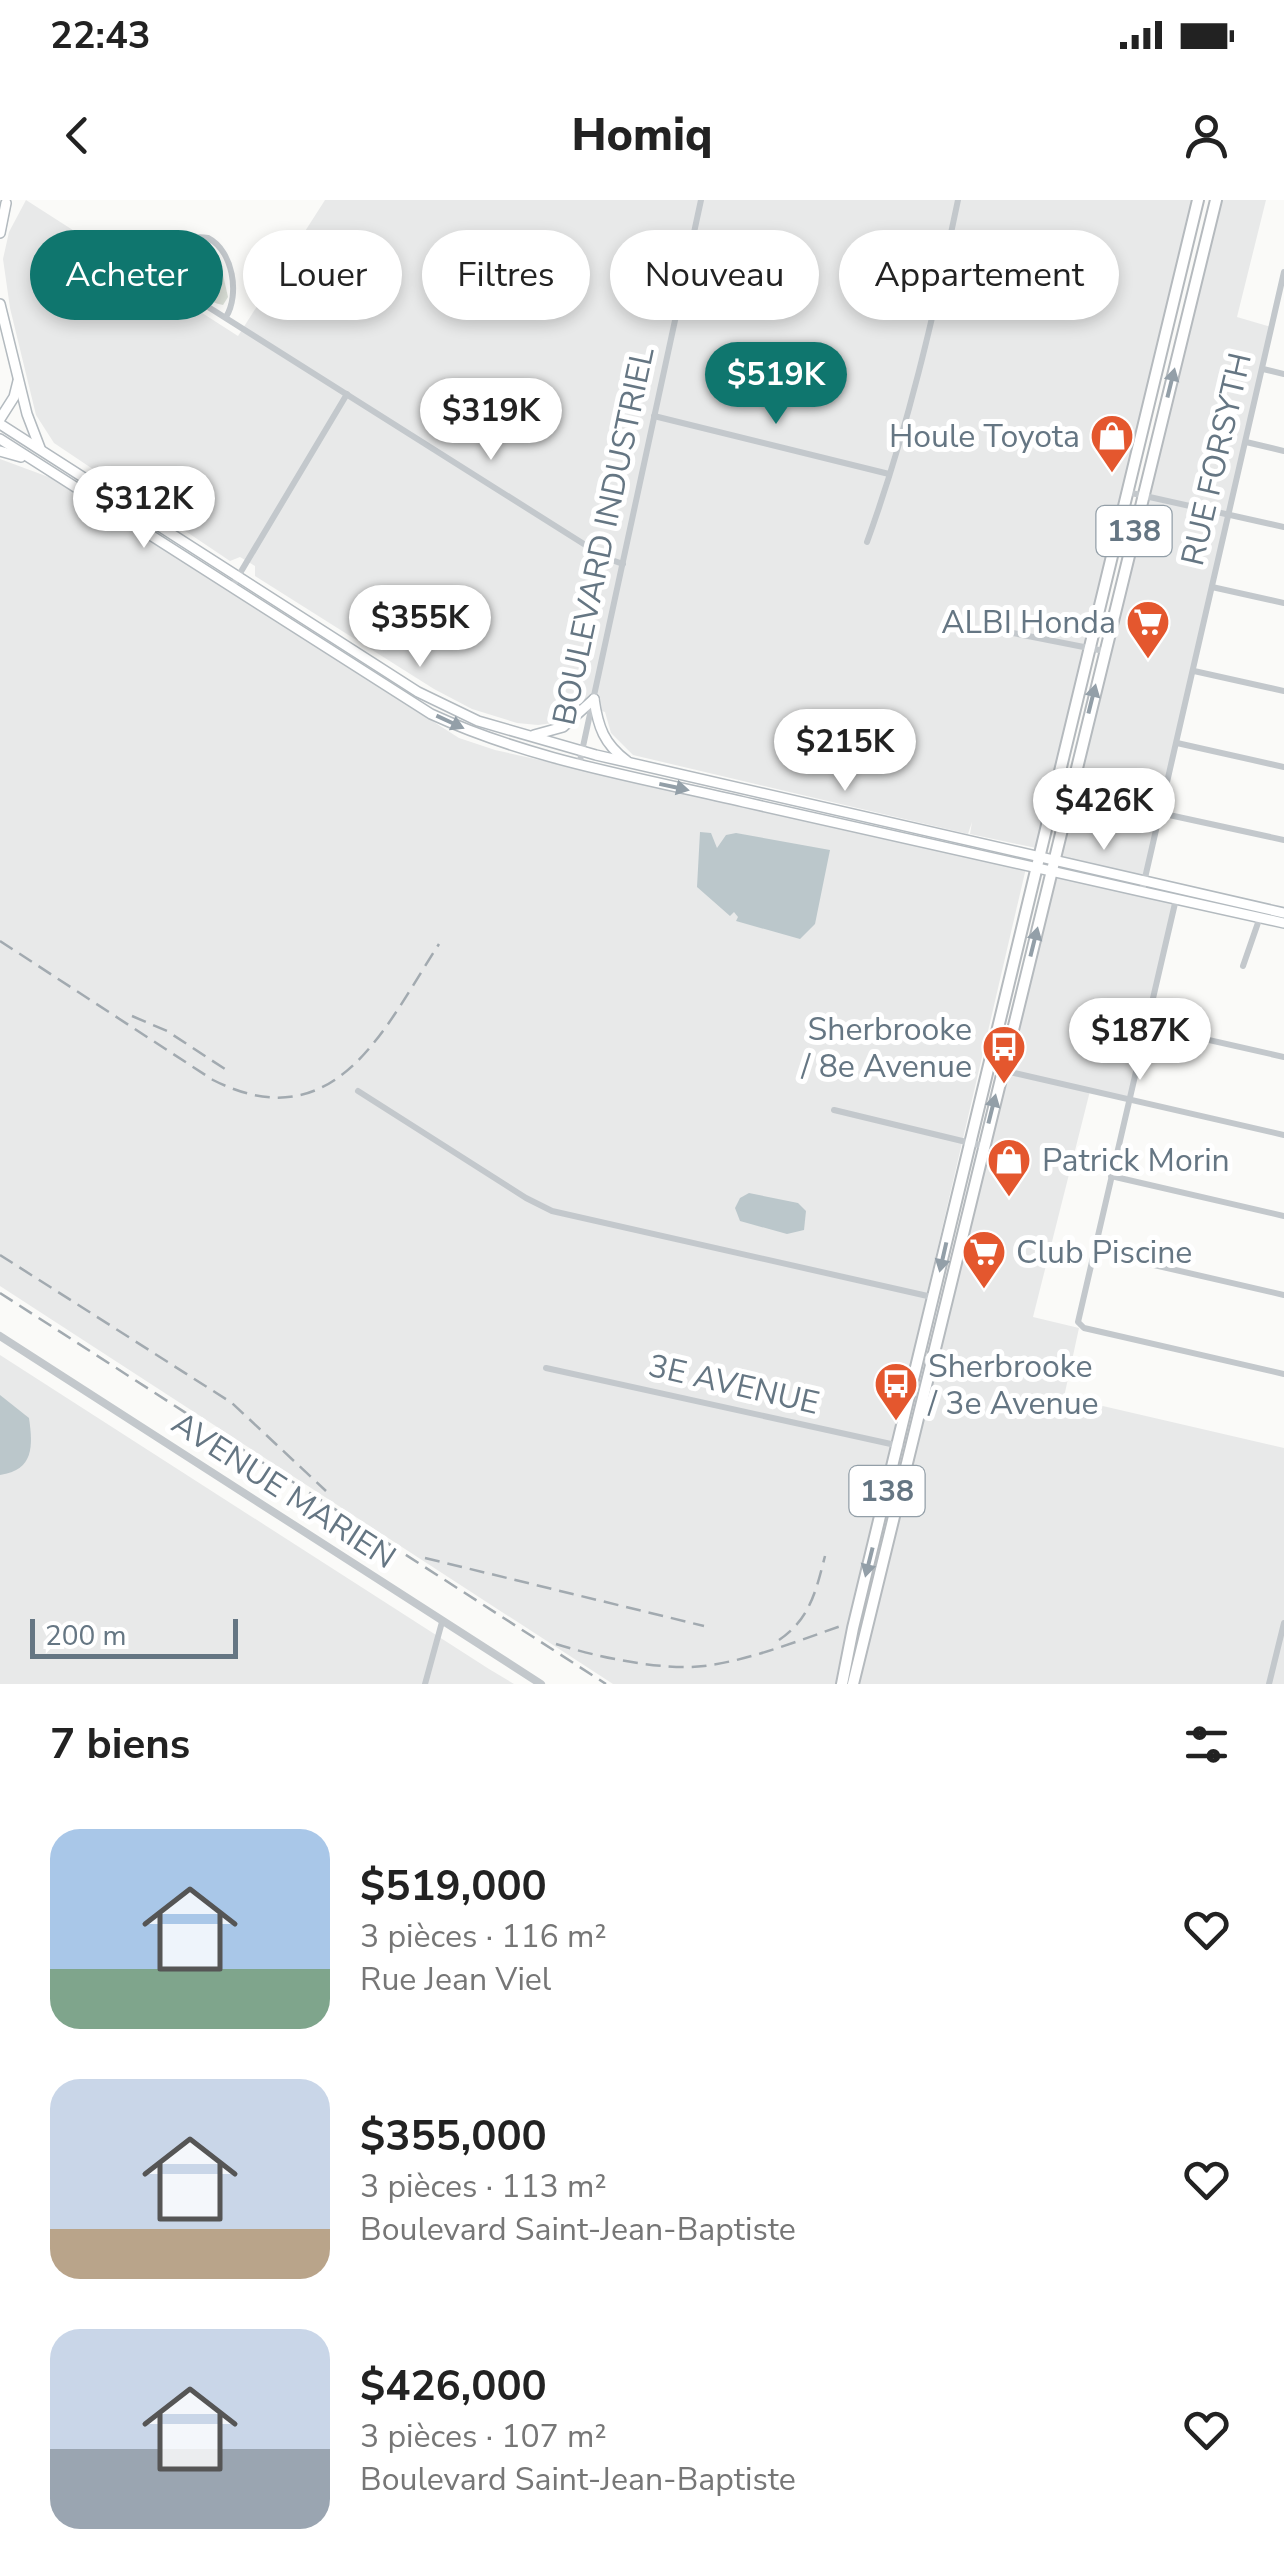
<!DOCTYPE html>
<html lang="fr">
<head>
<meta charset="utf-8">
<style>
	:root { --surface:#fff; --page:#f6f6f6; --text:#222; --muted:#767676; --accent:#0f766e }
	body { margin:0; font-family:"Nunito Sans",sans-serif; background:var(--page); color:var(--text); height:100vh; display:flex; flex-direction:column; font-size:38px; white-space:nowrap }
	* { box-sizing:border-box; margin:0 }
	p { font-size:32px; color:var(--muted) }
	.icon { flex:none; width:55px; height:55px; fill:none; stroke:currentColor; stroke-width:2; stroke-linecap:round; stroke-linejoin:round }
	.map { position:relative; height:1484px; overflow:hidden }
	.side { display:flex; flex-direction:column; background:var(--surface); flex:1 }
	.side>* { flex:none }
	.banner { position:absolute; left:30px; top:30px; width:1225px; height:90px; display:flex; gap:20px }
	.scale { position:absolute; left:30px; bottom:25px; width:208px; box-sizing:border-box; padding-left:10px; border:5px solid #657683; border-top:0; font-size:28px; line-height:35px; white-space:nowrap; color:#657683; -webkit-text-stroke:8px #fff; paint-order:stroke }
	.price { position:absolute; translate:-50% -85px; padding:0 22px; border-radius:35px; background:#fff; color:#222; font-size:32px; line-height:65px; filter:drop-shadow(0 2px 5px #0008) }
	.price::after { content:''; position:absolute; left:50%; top:60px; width:30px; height:22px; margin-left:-15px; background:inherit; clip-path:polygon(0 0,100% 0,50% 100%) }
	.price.active { background:var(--accent); color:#fff }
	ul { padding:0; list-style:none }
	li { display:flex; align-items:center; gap:30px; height:250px; padding:0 50px }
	li span { display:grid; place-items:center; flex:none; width:280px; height:200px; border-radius:30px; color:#555 }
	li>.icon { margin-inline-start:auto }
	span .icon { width:120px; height:120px; fill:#fffc; stroke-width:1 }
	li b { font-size:42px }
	h2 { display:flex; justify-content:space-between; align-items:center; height:120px; padding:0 50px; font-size:42px }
	.chip { padding:0 35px; border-radius:45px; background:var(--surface); box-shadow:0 5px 15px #0003; font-size:35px; line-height:90px }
	.chip.active { background:var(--accent); color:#fff }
	.status { display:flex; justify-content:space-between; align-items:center; height:70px; padding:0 50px; background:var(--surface); direction:ltr }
	.status svg { height:28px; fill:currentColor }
	header { display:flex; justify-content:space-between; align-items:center; height:130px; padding:0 50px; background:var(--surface); font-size:45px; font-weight:800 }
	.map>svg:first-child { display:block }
</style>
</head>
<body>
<div class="status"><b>22:43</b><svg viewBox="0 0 49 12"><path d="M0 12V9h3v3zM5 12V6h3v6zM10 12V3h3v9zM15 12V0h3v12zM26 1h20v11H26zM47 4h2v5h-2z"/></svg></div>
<header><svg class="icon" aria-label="back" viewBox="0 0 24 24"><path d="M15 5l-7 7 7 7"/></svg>Homiq<svg class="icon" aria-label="person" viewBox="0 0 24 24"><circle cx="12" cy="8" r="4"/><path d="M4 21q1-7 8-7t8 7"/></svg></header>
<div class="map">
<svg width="1284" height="1484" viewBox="0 0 1284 1484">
	<rect width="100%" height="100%" fill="#fafaf8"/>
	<!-- built -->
	<g fill="#e8e9e9">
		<polygon points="26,0 238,136 325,0 1197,0 1041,649 970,634 972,622 968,634 633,555 611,533 605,512 579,503 566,516 553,523 538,525 517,523 472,509 434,489 255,376 255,366 240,357 230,361 54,243 36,215 10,108 3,59 9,32"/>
		<polygon points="1216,0 1266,0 1237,117 1271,127 1144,681 1178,689 1129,899 1090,891 1033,1117 1079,1128 1064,1197 1284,1248 1284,1484 853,1484"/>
		<polygon points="0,259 54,279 459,538 495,550 1026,668 836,1484 613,1484 0,1086"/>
		<polygon points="0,1155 489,1469 514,1484 0,1484"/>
	</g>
	<!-- green -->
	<path fill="#dadfd7" d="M192,43L208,44L219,57L228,97L223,105C207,102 187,88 177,75V56Z"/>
	<!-- water -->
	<g fill="#bbc7cb">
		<polygon points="700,632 711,633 717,648 726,635 736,633 830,650 815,724 800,739 736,721 738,717 734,712 730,716 697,687"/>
		<polygon points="749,993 798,1003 806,1011 804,1030 787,1034 740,1021 735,1008 740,998"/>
		<path d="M0,1195L29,1218C33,1246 34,1270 0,1275Z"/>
	</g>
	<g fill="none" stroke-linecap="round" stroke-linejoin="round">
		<defs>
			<g id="secondary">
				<polyline points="0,33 6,3"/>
				<polyline points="0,104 27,214 40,248"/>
				<polyline points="0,219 14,197 18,181"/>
				<polyline points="0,224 418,492 478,521 596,555 1284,713"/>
				<path d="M0,239L431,514C531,560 637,577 744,602C924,644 1104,683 1284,723"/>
				<polyline points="0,251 21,257"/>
				<path d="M594,499C598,527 604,544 627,561"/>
				<polyline points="534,535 563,527 594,499"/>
			</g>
			<g id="primary">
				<polyline points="842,1484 853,1428 1198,0"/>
				<polyline points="853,1484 1216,0"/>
			</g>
		</defs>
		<!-- secondary casing -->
		<use href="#secondary" stroke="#b3babf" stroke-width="12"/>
		<!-- primary casing -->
		<use href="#primary" stroke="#b5babe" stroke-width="14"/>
		<!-- minor -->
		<g stroke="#c3c8cc" stroke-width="6">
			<path d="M226,117C240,94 233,51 208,38C171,32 157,71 186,93L606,358L623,364"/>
			<polyline points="1263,169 1284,174"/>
			<polyline points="654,216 889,274"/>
			<polyline points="1246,242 1284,251"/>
			<polyline points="1127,292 1284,327"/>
			<path d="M867,342C907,232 934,115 958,0"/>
			<polyline points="233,385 347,194"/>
			<polyline points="1212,387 1284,403"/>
			<polyline points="1013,433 1104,451"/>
			<polyline points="1194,471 1284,491"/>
			<polyline points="1177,543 1284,567"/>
			<polyline points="579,565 701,0"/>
			<polyline points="1160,613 1284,640"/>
			<polyline points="1142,691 1284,72"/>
			<polyline points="1176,699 1078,1122 1084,1128 1284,1174"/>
			<polyline points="1243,766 1260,717"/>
			<polyline points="1147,826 1284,857"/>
			<polyline points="988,867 1284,935"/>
			<polyline points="358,891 526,998 552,1011 932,1097"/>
			<polyline points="834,910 983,946"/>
			<polyline points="1111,976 1284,1016"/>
			<polyline points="1093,1051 1284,1095"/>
			<polyline points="546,1168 900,1246"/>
			<polyline points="425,1484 442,1422"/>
			<polyline points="1269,1484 1284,1423"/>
		</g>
		<!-- tertiary -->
		<polyline stroke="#c3c8cc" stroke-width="8" points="0,1136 541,1484"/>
		<!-- secondary -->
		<use href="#secondary" stroke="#fff" stroke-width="9"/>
		<!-- primary -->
		<use href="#primary" stroke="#fff" stroke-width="10"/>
		<!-- rail -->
		<g stroke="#a2aab0" stroke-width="2.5" stroke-dasharray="15 8" stroke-linecap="butt">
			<path d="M0,741L213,880C336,942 385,827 439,744"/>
			<polyline points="132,816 167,831 231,873"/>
			<polyline points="0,1055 232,1203 326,1291"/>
			<polyline points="0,1093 606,1484"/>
			<polyline points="425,1358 704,1426"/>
			<path d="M779,1440C810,1419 816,1391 825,1356"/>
			<path d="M556,1444C597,1457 662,1471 704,1466C751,1460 797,1441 841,1426"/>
		</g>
	</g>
	<!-- one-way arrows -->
	<defs><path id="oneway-solid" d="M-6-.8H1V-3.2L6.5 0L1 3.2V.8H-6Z" transform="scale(2.5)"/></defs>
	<g fill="#939fa8">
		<use href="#oneway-solid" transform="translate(1171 183) rotate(-76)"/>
		<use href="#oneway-solid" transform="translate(1092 499) rotate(-76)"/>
		<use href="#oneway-solid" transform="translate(450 522) rotate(25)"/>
		<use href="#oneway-solid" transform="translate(674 587) rotate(12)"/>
		<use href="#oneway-solid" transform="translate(1034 742) rotate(-76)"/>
		<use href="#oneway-solid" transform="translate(992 909) rotate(-76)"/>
		<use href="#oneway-solid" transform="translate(943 1057) rotate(103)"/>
		<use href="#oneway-solid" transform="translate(869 1362) rotate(104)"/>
	</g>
	<!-- icons -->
	<defs>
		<symbol id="shop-pin" viewBox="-11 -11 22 30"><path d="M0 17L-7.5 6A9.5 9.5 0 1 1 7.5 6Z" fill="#e4572e" stroke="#fff"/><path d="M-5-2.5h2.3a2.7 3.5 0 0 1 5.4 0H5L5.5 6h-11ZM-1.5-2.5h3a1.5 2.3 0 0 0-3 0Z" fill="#fff"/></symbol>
		<symbol id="supermarket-pin" viewBox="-11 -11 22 30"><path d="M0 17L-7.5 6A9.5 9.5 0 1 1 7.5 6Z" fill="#e4572e" stroke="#fff"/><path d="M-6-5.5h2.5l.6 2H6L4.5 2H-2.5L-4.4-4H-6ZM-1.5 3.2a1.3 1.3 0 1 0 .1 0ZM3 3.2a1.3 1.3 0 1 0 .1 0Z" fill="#fff"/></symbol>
		<symbol id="bus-pin" viewBox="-11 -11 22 30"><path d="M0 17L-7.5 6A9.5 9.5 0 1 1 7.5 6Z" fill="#e4572e" stroke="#fff"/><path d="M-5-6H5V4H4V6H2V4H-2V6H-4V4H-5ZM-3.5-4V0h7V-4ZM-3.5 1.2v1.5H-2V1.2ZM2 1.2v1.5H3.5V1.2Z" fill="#fff"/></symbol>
	</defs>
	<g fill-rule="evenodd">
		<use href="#shop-pin" x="1087" y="211" width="50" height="68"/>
		<use href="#supermarket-pin" x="1123" y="397" width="50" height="68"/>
		<use href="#bus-pin" x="979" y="822" width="50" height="68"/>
		<use href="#shop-pin" x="984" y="935" width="50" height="68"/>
		<use href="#supermarket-pin" x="959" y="1027" width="50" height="68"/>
		<use href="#bus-pin" x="871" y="1159" width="50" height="68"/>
	</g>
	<g text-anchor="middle" stroke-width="10" stroke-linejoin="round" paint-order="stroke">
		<!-- shield labels -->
		<g fill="#fff" stroke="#939fa8" stroke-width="2.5">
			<rect x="1096.5" y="306" width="75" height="50" rx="8"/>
			<rect x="849.5" y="1266" width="75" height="50" rx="8"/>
		</g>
		<g font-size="30" font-weight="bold" fill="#657683">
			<text x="1134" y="341">138</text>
			<text x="887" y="1301">138</text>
		</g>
		<!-- poi labels -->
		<g font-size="32" fill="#657683" stroke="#fff" text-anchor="end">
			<text x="1080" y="247">Houle Toyota</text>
			<text x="1116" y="433">ALBI Honda</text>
			<text x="972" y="840">Sherbrooke<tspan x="972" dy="37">/ 8e Avenue</tspan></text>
			<text x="1042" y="971" text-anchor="start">Patrick Morin</text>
			<text x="1016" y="1063" text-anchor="start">Club Piscine</text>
			<text x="928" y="1177" text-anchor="start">Sherbrooke<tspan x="928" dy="37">/ 3e Avenue</tspan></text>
		</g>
		<!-- street labels -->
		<g font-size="32" fill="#657683" stroke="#fff">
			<text transform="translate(1216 259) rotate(-77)" y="11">RUE FORSYTH</text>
			<text transform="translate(603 336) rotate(-78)" y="11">BOULEVARD INDUSTRIEL</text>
			<text transform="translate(734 1184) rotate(13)" y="11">3E AVENUE</text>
			<text transform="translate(284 1290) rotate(33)" y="11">AVENUE MARIEN</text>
		</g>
	</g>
</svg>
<div class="scale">200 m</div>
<b class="price active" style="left:776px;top:227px">$519K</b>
<b class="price" style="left:491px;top:263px">$319K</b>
<b class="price" style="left:144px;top:351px">$312K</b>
<b class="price" style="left:420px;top:470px">$355K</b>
<b class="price" style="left:845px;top:594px">$215K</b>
<b class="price" style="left:1104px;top:653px">$426K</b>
<b class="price" style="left:1140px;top:883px">$187K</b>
<div class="banner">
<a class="chip active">Acheter</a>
<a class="chip">Louer</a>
<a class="chip">Filtres</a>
<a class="chip">Nouveau</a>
<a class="chip">Appartement</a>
</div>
</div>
<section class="side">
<h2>7 biens<svg class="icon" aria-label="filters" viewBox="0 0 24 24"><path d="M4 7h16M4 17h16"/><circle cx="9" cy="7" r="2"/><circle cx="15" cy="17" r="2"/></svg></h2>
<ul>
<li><span style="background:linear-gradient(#a9c7e8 70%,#7fa58c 0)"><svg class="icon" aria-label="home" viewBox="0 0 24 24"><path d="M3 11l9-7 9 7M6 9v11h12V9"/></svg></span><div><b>$519,000</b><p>3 pièces · 116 m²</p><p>Rue Jean Viel</p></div><svg class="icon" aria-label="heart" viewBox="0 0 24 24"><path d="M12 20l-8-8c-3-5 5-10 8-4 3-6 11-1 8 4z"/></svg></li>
<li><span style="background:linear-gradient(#c9d6e8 75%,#b9a48a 0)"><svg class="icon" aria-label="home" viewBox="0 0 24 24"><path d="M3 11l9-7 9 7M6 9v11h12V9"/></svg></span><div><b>$355,000</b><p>3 pièces · 113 m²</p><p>Boulevard Saint-Jean-Baptiste</p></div><svg class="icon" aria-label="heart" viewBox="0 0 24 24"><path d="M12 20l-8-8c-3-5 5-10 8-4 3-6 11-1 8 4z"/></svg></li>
<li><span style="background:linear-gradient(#c9d6e8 60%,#9aa5b1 0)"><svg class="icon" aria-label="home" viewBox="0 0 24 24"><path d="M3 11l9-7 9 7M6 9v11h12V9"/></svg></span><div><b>$426,000</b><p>3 pièces · 107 m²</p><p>Boulevard Saint-Jean-Baptiste</p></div><svg class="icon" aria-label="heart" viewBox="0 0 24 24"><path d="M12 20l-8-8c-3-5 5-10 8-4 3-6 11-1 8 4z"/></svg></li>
</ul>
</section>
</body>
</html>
